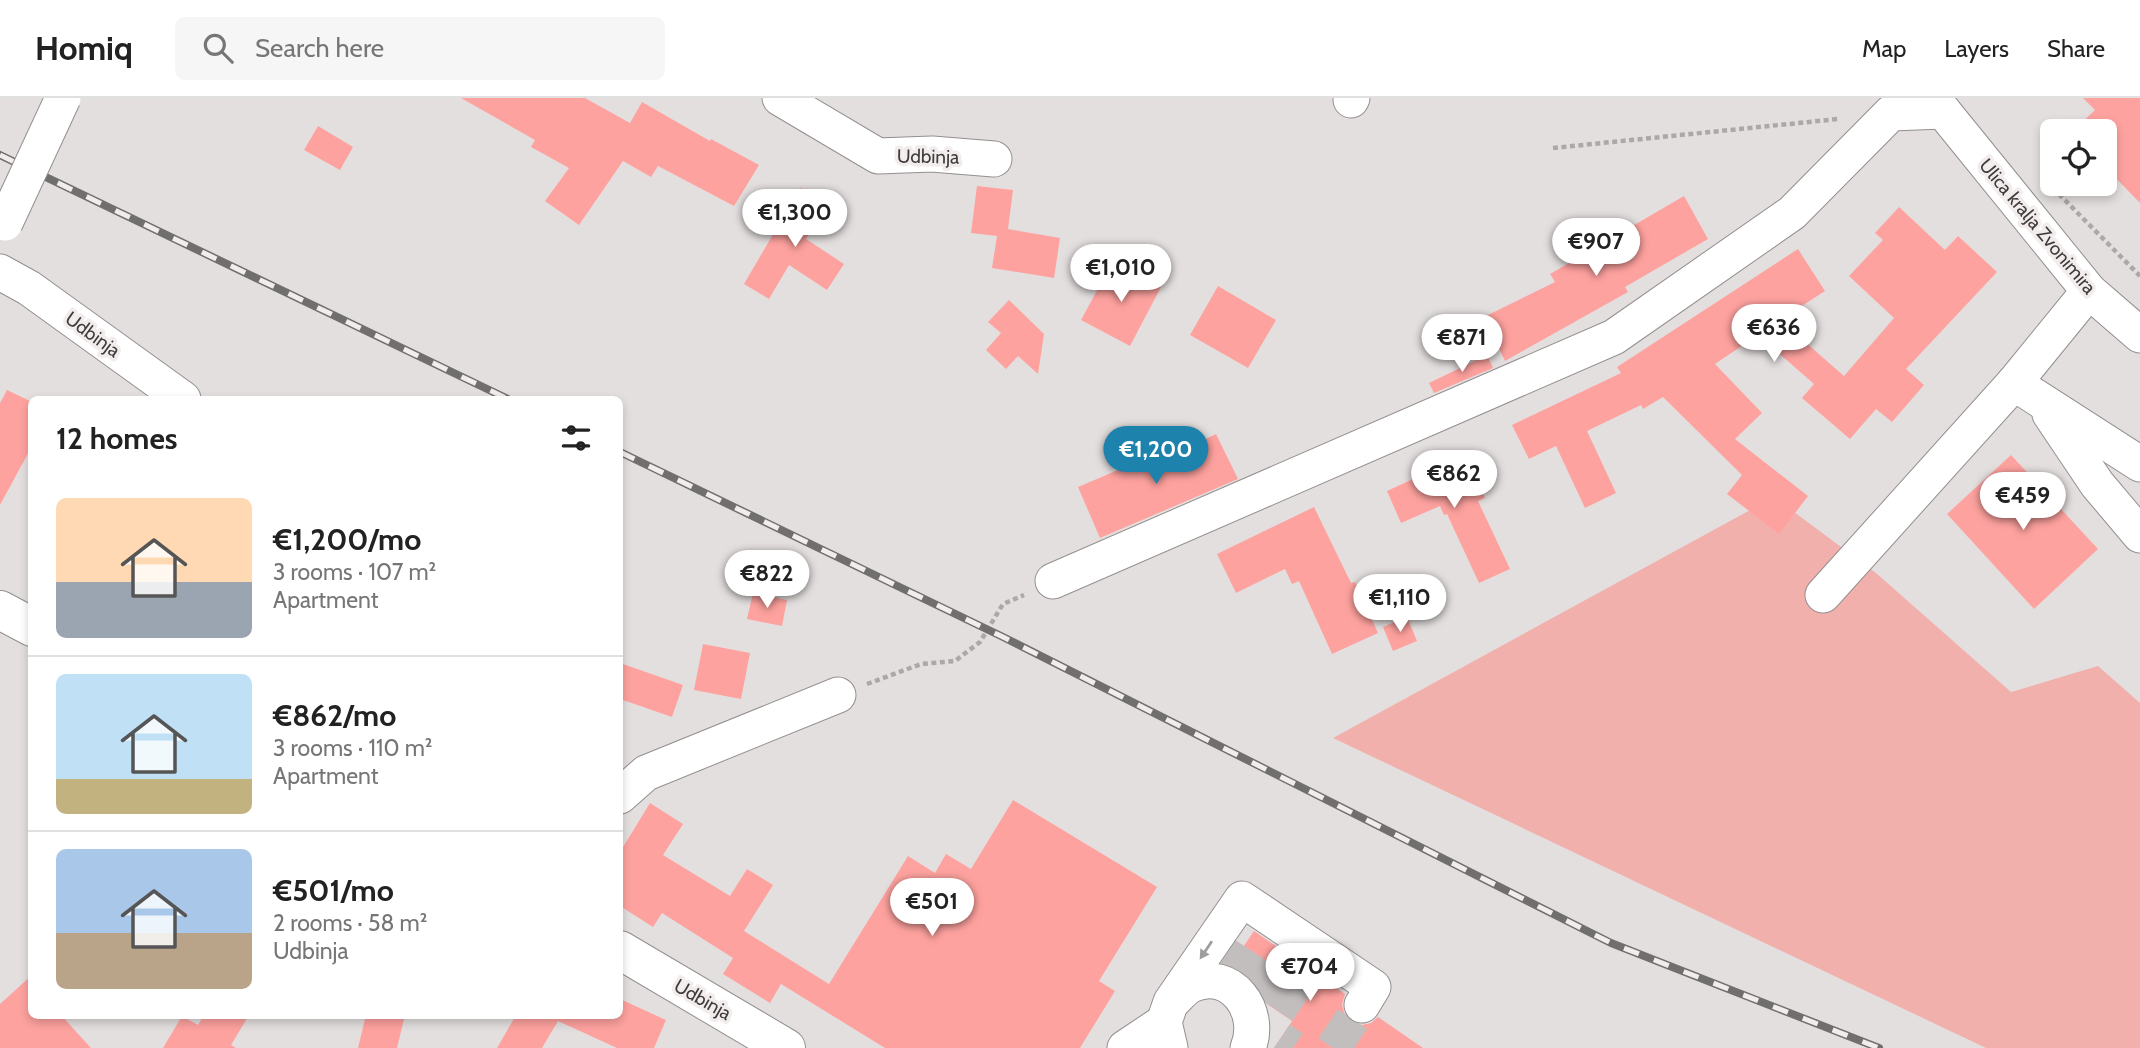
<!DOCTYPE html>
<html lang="en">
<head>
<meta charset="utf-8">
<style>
	:root { --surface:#fff; --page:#f6f6f6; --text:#222; --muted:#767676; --line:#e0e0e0; --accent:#1d82ac }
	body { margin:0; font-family:Cabin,sans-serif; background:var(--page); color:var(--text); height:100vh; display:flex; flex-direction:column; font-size:26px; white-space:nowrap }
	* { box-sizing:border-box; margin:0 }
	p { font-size:23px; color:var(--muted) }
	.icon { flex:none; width:38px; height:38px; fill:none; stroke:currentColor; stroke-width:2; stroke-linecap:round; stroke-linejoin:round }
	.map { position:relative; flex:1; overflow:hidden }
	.drawer { position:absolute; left:28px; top:298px; width:595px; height:623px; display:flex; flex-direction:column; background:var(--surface); border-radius:10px; box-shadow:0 4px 10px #0003 }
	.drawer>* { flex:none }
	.controls { position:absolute; left:2040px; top:21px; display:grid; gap:14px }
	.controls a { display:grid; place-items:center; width:77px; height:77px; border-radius:10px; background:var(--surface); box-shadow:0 4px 10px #0003; font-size:35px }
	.price { position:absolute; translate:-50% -60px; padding:0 16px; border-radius:24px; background:#fff; color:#222; font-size:23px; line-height:46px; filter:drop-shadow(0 2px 4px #0008) }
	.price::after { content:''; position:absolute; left:50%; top:42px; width:21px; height:16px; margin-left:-10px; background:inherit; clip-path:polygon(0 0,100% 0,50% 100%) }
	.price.on { background:var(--accent); color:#fff }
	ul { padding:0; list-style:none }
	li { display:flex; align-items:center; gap:21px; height:175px; padding:0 28px }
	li+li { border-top:2px solid var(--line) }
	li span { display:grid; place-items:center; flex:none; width:196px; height:140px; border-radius:10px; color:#555 }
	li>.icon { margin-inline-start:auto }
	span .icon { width:84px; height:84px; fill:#fffc; stroke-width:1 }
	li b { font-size:30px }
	h2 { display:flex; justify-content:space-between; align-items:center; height:84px; padding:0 28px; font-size:30px }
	header { display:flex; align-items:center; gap:42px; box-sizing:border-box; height:98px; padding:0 35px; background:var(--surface); border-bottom:2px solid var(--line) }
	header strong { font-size:33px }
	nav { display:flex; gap:38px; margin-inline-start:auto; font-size:24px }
	.search { width:490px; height:63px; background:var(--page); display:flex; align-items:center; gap:18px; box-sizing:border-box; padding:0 24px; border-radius:10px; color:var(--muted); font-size:26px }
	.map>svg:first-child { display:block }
</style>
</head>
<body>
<header>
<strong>Homiq</strong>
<div class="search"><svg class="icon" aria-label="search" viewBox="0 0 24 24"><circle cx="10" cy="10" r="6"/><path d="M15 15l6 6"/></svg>Search here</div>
<nav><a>Map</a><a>Layers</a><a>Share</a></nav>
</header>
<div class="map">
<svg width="2140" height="950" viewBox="0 0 2140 950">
	<rect width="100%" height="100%" fill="#e4dfdf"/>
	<!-- green -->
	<polygon fill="#f2b0ac" points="1774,399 1876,475 2011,594 2098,568 2140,605 2140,950 1986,950 1333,640"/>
	<!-- building -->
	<g fill="#fea29f">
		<polygon points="461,0 585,0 630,25 642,4 710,43 711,41 759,67 734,108 658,68 651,79 623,63 579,127 545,103 569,70 531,49 535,42"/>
		<polygon points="2083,0 2140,0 2140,105 2105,69 2105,33 2073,33 2095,12"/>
		<polygon points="318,28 353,49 340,72 304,52"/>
		<polygon points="977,88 1013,92 1008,131 1060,140 1054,180 992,170 997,138 971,135"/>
		<polygon points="800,90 827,107 806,141 844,166 827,192 789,167 769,201 744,186"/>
		<polygon points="1684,98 1708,141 1625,189 1628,194 1505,263 1484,219 1555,184 1550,176"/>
		<polygon points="1899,109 1945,152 1958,138 1997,174 1906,271 1924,287 1892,324 1876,311 1850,341 1802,300 1814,286 1758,237 1715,266 1762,315 1735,341 1808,398 1779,436 1727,396 1742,377 1663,299 1643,311 1641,307 1587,333 1616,395 1585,410 1556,348 1529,361 1512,327 1621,275 1617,269 1798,151 1825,193 1780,222 1844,278 1894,220 1849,178 1883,142 1875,135"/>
		<polygon points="1113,163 1161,189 1130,248 1081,222"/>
		<polygon points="1218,188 1276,222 1248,270 1190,237"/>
		<polygon points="1009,202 1044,236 1038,276 1018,258 1006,271 986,252 1001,235 988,224"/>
		<polygon points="1487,257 1493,270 1434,295 1429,285"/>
		<polygon points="7,292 32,304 32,348 0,407 0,305"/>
		<polygon points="1216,336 1238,381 1100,440 1078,389 1137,364 1141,373"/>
		<polygon points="1464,352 1485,400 1478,403 1510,471 1479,485 1447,416 1444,417 1440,408 1401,425 1387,393 1426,375 1424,369"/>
		<polygon points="2011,357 2098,451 2034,511 1947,416"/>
		<polygon points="1314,409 1351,485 1355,484 1378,535 1332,556 1299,483 1292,486 1285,471 1236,495 1217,456"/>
		<polygon points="753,495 787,502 782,528 747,521"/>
		<polygon points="1407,519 1417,543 1393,553 1383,529"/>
		<polygon points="703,546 750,555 741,601 694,592"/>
		<polygon points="620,565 683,587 672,619 620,601"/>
		<polygon points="1013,702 1157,789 1099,883 1115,893 1080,950 885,950 781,886 770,905 723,876 733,860 662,815 653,829 620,808 620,754 650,705 683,726 663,757 730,798 747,771 773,787 744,833 829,886 908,758 935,775 946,756 971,771"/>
		<polygon points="1254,833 1345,896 1342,907 1345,917 1351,924 1362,927 1371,925 1378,919 1423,950 1274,950 1292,923 1267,906 1254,883 1231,867"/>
		<polygon points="32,877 32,917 61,917 91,950 0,950 0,906"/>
		<polygon points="620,901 666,922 654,950 617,950 558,923 542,950 497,950 516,917 620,917"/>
		<polygon points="204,917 249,917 231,947 236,950 163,950 182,918 198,927"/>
		<polygon points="366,917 405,917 397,950 358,950"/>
	</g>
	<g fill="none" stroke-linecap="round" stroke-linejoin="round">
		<!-- minor-tunnel -->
		<g stroke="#c3bebe" stroke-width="35" stroke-dasharray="35 18" stroke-linecap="butt">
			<polyline points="1231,881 1260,837"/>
			<polyline points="1253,896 1282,852"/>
			<polyline points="1278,913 1307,870"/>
			<polyline points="1280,941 1293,950"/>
			<polyline points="1333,950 1362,907"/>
		</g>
		<defs>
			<g id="minor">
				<polyline points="780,0 878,58 932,56 994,61"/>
				<polyline points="1351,2 1352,0"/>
				<polyline points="1943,13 2089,193 2140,237"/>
				<polyline points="0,174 29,190 183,301"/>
				<polyline points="2089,193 2014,285 2140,366"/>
				<polyline points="2050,316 2097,386 2140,437"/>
				<polyline points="1053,483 1614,239 1792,115 1891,15 1943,13"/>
				<polyline points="1823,497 2014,285"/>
				<polyline points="620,698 646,675 838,597"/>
				<path d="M1174,902C1179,897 1185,890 1191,887C1231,869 1263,913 1248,950"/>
				<polyline points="1125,950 1164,924"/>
				<polyline points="1170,950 1164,924 1171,904 1242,801 1373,889 1362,907"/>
			</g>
			<g id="major">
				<polyline points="0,512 32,529"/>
				<polyline points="620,852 786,950"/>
			</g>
		</defs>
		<!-- minor casing -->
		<use href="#minor" stroke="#948f8f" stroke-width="37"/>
		<!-- major casing -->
		<use href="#major" stroke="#948f8f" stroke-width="40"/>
		<!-- path -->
		<g stroke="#aca8a8" stroke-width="4.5" stroke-dasharray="5 3.5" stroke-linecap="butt">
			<polyline points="1553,50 1838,21"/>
			<polyline points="2047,84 2140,178"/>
			<polyline points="867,586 921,566 955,563 980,544 1003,506 1024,497"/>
		</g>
		<!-- minor -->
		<use href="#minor" stroke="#fff" stroke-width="35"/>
		<!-- major -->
		<use href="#major" stroke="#fff" stroke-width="38"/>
		<defs>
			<g id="rail">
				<polyline points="0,57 508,301"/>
				<polyline points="620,354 1001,538 1611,845 1879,950"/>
			</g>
		</defs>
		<!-- rail casing -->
		<use href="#rail" stroke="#716f6e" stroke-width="8"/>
		<!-- rail -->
		<use href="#rail" stroke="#f2ecec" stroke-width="5" stroke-dasharray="16" stroke-linecap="butt"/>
		<defs>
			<polyline id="minor-bridge" points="5,125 63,0"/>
		</defs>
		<!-- minor-bridge casing -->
		<use href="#minor-bridge" stroke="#948f8f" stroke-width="37" stroke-linecap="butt"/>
		<!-- minor-bridge -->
		<use href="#minor-bridge" stroke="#fff" stroke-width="35"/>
	</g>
	<!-- one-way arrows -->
	<defs><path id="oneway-solid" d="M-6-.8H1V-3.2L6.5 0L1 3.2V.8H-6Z" transform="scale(1.75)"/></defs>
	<use fill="#9e9e9d" href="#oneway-solid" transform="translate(1206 852) rotate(124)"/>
	<g text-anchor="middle" stroke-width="7" stroke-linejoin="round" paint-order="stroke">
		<!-- street labels -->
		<g font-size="19" fill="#3e3c3b" stroke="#f2ecec">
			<text transform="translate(928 58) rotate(1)" y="7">Udbinja</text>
			<text transform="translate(2038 128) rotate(50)" y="7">Ulica kralja Zvonimira</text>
			<text transform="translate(93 236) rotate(36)" y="7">Udbinja</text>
			<text transform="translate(703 901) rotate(30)" y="7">Udbinja</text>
		</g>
	</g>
</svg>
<div class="controls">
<a><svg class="icon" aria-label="locate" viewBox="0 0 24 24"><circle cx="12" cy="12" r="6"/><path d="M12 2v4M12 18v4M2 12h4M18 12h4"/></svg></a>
</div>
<b class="price" style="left:795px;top:151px">€1,300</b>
<b class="price" style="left:1596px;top:180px">€907</b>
<b class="price" style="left:1121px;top:206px">€1,010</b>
<b class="price" style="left:1774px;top:266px">€636</b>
<b class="price" style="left:1462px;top:276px">€871</b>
<b class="price on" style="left:1156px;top:388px">€1,200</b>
<b class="price" style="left:1454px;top:412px">€862</b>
<b class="price" style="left:2023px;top:434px">€459</b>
<b class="price" style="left:767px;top:512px">€822</b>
<b class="price" style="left:1400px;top:536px">€1,110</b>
<b class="price" style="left:932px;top:840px">€501</b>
<b class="price" style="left:1310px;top:905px">€704</b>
<section class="drawer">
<h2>12 homes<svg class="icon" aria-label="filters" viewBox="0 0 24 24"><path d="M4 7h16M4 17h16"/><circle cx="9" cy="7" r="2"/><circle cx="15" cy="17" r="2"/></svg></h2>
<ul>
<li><span style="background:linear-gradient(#ffd9b3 60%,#9aa5b1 0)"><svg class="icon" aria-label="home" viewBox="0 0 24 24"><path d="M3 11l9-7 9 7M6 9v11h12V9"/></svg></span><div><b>€1,200/mo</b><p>3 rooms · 107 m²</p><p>Apartment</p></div></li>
<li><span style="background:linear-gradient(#bfe0f5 75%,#c2b280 0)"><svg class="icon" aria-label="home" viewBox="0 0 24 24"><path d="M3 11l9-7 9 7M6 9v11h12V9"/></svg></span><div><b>€862/mo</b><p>3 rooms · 110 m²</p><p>Apartment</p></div></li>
<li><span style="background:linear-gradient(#a9c7e8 60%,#b9a48a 0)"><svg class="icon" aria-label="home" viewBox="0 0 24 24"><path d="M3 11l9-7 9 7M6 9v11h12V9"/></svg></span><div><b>€501/mo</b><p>2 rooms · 58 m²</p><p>Udbinja</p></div></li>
</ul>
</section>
</div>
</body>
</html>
